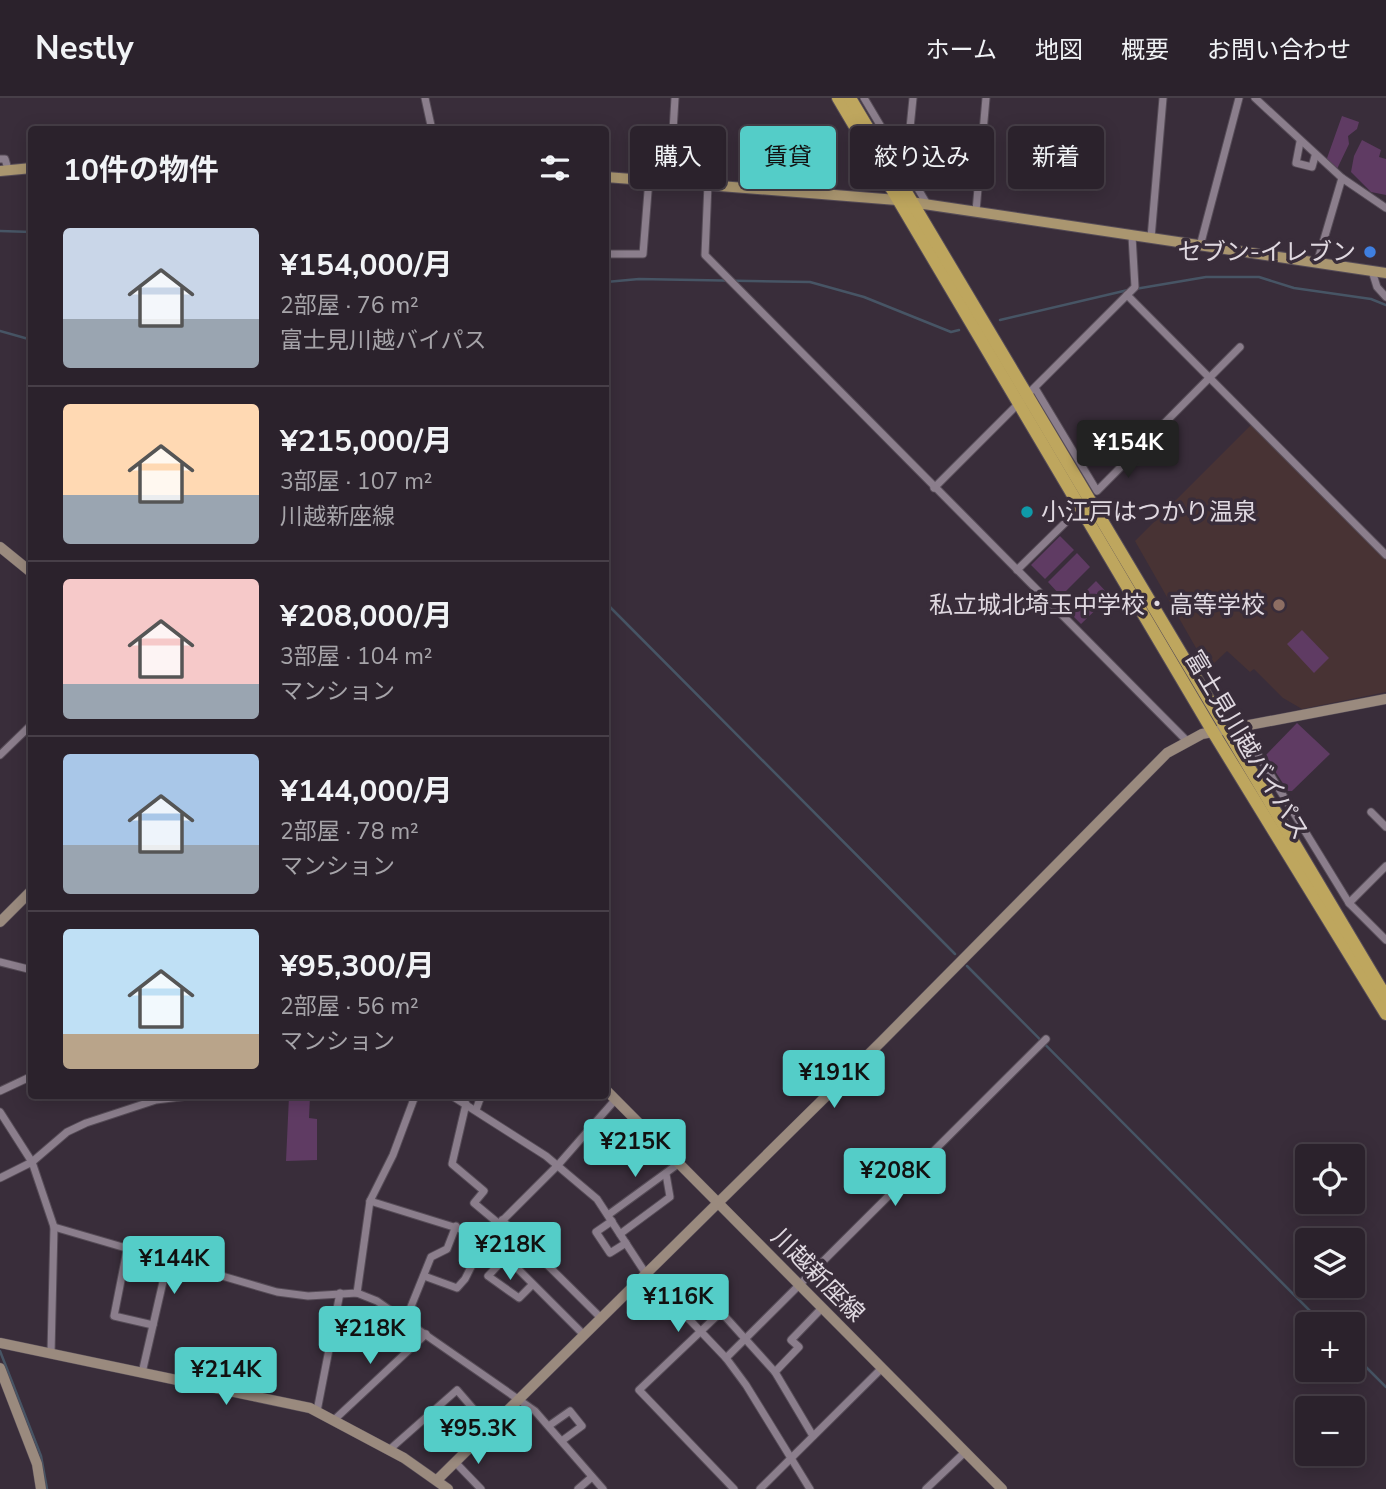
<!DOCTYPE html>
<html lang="ja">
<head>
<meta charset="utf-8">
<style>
	:root { --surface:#2b222c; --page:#332a34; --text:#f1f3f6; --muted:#a6a4a9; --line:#473f48; --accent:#54cdc8 }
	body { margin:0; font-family:"Nunito Sans","Noto Sans JP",sans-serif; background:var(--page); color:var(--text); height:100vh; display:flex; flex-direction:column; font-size:26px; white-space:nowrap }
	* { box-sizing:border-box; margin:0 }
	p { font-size:23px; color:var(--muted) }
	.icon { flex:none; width:38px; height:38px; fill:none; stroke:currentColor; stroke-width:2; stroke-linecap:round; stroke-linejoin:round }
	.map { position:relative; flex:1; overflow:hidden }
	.panel { position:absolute; left:28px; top:28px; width:581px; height:973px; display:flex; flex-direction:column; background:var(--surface); border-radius:7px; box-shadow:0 4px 18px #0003,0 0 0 2px var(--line) }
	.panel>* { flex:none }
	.guide { position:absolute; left:630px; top:28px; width:651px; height:63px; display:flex; gap:14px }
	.buttons { position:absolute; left:1295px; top:1046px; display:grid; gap:14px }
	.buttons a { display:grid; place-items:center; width:70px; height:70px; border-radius:7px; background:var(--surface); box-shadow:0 4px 18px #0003,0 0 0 2px var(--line); font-size:35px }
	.price { position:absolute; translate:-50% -60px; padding:0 16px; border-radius:7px; background:var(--accent); color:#111; font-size:23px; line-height:46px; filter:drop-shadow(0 2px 4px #0008) }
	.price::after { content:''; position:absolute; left:50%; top:42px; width:21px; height:16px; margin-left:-10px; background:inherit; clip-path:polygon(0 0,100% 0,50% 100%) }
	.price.selected { background:#222; color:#fff }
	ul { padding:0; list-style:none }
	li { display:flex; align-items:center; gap:21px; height:175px; padding:0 35px }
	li+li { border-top:2px solid var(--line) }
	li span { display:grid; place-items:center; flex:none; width:196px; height:140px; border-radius:7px; color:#555 }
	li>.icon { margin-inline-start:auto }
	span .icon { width:84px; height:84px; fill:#fffc; stroke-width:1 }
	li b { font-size:30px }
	h2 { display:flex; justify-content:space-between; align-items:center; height:84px; padding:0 35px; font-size:30px }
	.tag { padding:0 24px; border-radius:7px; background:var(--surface); box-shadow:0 4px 18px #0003,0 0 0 2px var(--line); font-size:24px; line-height:63px }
	.tag.selected { background:var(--accent); color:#111 }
	header { display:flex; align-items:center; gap:42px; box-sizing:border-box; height:98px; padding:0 35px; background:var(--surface); border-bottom:2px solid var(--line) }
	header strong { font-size:33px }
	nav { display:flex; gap:38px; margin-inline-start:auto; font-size:24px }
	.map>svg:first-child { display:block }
</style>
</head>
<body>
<header>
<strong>Nestly</strong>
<nav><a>ホーム</a><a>地図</a><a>概要</a><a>お問い合わせ</a></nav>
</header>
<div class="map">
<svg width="1386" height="1391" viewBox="0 0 1386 1391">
	<rect width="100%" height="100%" fill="#392d3a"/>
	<!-- education -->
	<polygon fill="#483334" points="1252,326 1386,461 1386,594 1302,611 1283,600 1254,571 1250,574 1227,553 1208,571 1135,443"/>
	<!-- green -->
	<g fill="#5f3b63">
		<polygon points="1342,18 1359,24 1357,31 1348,38 1349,46 1337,71 1326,63"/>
		<polygon points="1362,42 1381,52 1379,59 1386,61 1386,97 1371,94 1351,74 1354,58"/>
		<polygon points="1060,438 1074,452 1045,481 1031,467"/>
		<polygon points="1077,455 1090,469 1061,498 1048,484"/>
		<polygon points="1096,483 1110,498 1081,526 1067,512"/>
		<polygon points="1302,532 1329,560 1314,575 1287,546"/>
		<polygon points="1297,625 1330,656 1292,693 1288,693 1265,658"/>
		<polygon points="289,998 310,998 309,1020 317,1021 317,1062 286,1063"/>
	</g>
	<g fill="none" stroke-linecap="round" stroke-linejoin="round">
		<!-- stream -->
		<g stroke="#475565" stroke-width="2.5">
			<polyline points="0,133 32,134"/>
			<polyline points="606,184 639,181 810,184 864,199 951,234 959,232"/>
			<polyline points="1135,191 1206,179 1259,179 1294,190 1371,201 1386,207"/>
			<polyline points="1000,222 1128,192"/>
			<polyline points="0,233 32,242"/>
			<polyline points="606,505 955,856"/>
			<polyline points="967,868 1324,1227"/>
			<polyline points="0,1253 41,1358 47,1391"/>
			<polyline points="1353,1256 1386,1289"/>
		</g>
		<defs>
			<g id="street">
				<polyline points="425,0 432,32"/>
				<polyline points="864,0 927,106"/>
				<polyline points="1255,0 1342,80 1317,165"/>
				<polyline points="1300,44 1296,65 1312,69 1315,58"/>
				<polyline points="0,61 5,61 8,71"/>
				<polyline points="906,70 913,0"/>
				<polyline points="1342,80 1386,110"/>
				<polyline points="670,82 675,0"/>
				<polyline points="708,86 705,157 1187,643"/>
				<polyline points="976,113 986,0"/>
				<polyline points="1151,140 1163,0"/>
				<polyline points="1200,148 1239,0"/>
				<polyline points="606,156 643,156 649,81"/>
				<polyline points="1372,173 1377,189 1386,199"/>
				<polyline points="1127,197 1386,457"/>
				<polyline points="1035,290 1097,393 1240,249"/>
				<polyline points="934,390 1135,189 1132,138"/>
				<polyline points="1017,472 1069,421"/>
				<polyline points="1241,629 1349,805"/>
				<polyline points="0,657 32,626"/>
				<polyline points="1371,714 1386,729"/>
				<polyline points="1386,768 1349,805 1386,842"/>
				<polyline points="0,864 32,872"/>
				<polyline points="0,993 32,978"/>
				<polyline points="452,998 546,1058 597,1101 646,1176 726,1260 746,1287 810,1391"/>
				<polyline points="466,1006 452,1066 484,1093 474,1105 498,1125"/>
				<polyline points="476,1012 481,998"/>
				<polyline points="0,1014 32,1064 54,1129 51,1255"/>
				<polyline points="0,1080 32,1064 67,1034 86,1025 156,1002 188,998"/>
				<polyline points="370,1103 486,1139 465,1181 457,1190 424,1178"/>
				<polyline points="608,1117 678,1066"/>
				<polyline points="502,1122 601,1220"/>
				<polyline points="612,1123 596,1134 610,1155 626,1145"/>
				<polyline points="54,1129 277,1194 308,1198 357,1195 377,1203 535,1313 603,1391"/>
				<polyline points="620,1136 670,1099 666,1076"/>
				<polyline points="127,1152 114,1218 153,1227"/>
				<polyline points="505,1160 488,1178 519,1200 532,1187"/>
				<polyline points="357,1195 370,1103 393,1057 415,998"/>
				<polyline points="406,1221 431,1159 447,1151 456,1128"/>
				<polyline points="584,1237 486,1139 558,1067 615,1002"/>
				<polyline points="726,1260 1046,941"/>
				<polyline points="775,1274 799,1249 791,1242 822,1210"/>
				<polyline points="142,1275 168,1162"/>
				<polyline points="317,1313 340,1195"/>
				<polyline points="334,1322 426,1236"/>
				<polyline points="550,1327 570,1313 582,1328 563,1342"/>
				<polyline points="389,1352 457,1292 489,1329"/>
				<polyline points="455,1364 481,1391"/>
				<polyline points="578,1391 592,1379"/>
				<polyline points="734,1391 639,1292 721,1214 775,1274 813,1338"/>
				<polyline points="760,1391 882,1270"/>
				<polyline points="926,1391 965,1354"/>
			</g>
			<g id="secondary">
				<polyline points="0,449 32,475"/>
				<polyline points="0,824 32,792"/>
				<polyline points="606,992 1002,1391"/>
				<polyline points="0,1245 310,1310 404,1360 448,1391"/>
				<polyline points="0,1270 37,1366 41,1391"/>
				<polyline points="437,1382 881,944 1167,655 1202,636 1386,601"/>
			</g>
			<g id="primary">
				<polyline points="0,73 32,70"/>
				<polyline points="606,79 897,102 1386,175"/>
			</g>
			<g id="highway">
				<polyline points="838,0 1213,634 1386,916"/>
				<polyline points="850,0 1386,899"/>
			</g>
		</defs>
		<!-- street casing -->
		<use href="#street" stroke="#564c57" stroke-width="9"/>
		<!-- secondary casing -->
		<use href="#secondary" stroke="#564c57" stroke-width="11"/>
		<!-- primary casing -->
		<use href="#primary" stroke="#564c57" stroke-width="12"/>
		<!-- highway casing -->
		<use href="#highway" stroke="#564c57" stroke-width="14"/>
		<!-- street -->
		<use href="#street" stroke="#8b7e8c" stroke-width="7"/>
		<!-- secondary -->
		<use href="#secondary" stroke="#9a8a7e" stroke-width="10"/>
		<!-- primary -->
		<use href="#primary" stroke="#aa9670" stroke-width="10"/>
		<!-- highway -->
		<use href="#highway" stroke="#bea65e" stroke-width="12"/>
	</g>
	<!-- markers -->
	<circle fill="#3f7fe0" stroke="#392d3a" stroke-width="2.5" cx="1370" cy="154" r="7"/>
	<circle fill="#0f9aa8" stroke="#392d3a" stroke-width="2.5" cx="1027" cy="414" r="7"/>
	<circle fill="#8d6e63" stroke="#392d3a" stroke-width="2.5" cx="1279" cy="507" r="7"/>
	<g text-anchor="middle" stroke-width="7" stroke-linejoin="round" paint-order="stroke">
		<!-- poi labels -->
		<g font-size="24" fill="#e0d9e1" stroke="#392d3a" text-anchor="end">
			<text x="1356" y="162">セブン-イレブン</text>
			<text x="1041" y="422" text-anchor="start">小江戸はつかり温泉</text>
			<text x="1265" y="515">私立城北埼玉中学校・高等学校</text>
		</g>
		<!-- street labels -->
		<g font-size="24" fill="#e0d9e1" stroke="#392d3a">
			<text transform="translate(1247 647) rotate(59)" y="8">富士見川越バイパス</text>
			<text transform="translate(818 1177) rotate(45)" y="8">川越新座線</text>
		</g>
	</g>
</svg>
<div class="buttons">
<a><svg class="icon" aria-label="locate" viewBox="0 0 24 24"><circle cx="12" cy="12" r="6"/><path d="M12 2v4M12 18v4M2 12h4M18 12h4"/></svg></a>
<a><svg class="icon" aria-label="layers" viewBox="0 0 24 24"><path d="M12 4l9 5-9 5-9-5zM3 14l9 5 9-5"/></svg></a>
<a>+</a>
<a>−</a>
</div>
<b class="price selected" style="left:1128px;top:382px">¥154K</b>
<b class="price" style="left:834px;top:1012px">¥191K</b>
<b class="price" style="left:635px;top:1081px">¥215K</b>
<b class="price" style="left:895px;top:1110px">¥208K</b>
<b class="price" style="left:510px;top:1184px">¥218K</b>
<b class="price" style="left:174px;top:1198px">¥144K</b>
<b class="price" style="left:678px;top:1236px">¥116K</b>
<b class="price" style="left:370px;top:1268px">¥218K</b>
<b class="price" style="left:226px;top:1309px">¥214K</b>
<b class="price" style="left:478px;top:1368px">¥95.3K</b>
<div class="guide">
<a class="tag">購入</a>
<a class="tag selected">賃貸</a>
<a class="tag">絞り込み</a>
<a class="tag">新着</a>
</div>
<section class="panel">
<h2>10件の物件<svg class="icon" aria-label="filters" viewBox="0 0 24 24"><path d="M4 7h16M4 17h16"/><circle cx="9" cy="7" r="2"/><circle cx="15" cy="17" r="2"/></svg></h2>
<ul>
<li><span style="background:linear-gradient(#c9d6e8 65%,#9aa5b1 0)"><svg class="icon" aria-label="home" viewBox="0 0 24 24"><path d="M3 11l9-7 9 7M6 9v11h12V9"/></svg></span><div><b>¥154,000/月</b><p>2部屋 · 76 m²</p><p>富士見川越バイパス</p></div></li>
<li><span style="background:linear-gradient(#ffd9b3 65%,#9aa5b1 0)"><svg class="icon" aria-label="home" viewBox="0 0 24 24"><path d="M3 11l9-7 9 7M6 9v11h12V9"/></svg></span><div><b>¥215,000/月</b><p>3部屋 · 107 m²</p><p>川越新座線</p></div></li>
<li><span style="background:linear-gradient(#f6c9c9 75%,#9aa5b1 0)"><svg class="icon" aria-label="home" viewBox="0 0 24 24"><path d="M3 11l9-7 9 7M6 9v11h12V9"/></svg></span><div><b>¥208,000/月</b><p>3部屋 · 104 m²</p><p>マンション</p></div></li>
<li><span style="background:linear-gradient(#a9c7e8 65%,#9aa5b1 0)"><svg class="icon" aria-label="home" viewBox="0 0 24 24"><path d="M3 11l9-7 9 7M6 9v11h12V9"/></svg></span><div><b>¥144,000/月</b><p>2部屋 · 78 m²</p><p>マンション</p></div></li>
<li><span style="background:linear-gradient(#bfe0f5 75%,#b9a48a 0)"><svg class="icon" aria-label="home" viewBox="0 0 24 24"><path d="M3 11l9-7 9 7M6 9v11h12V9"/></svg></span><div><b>¥95,300/月</b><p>2部屋 · 56 m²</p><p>マンション</p></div></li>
</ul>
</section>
</div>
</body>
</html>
